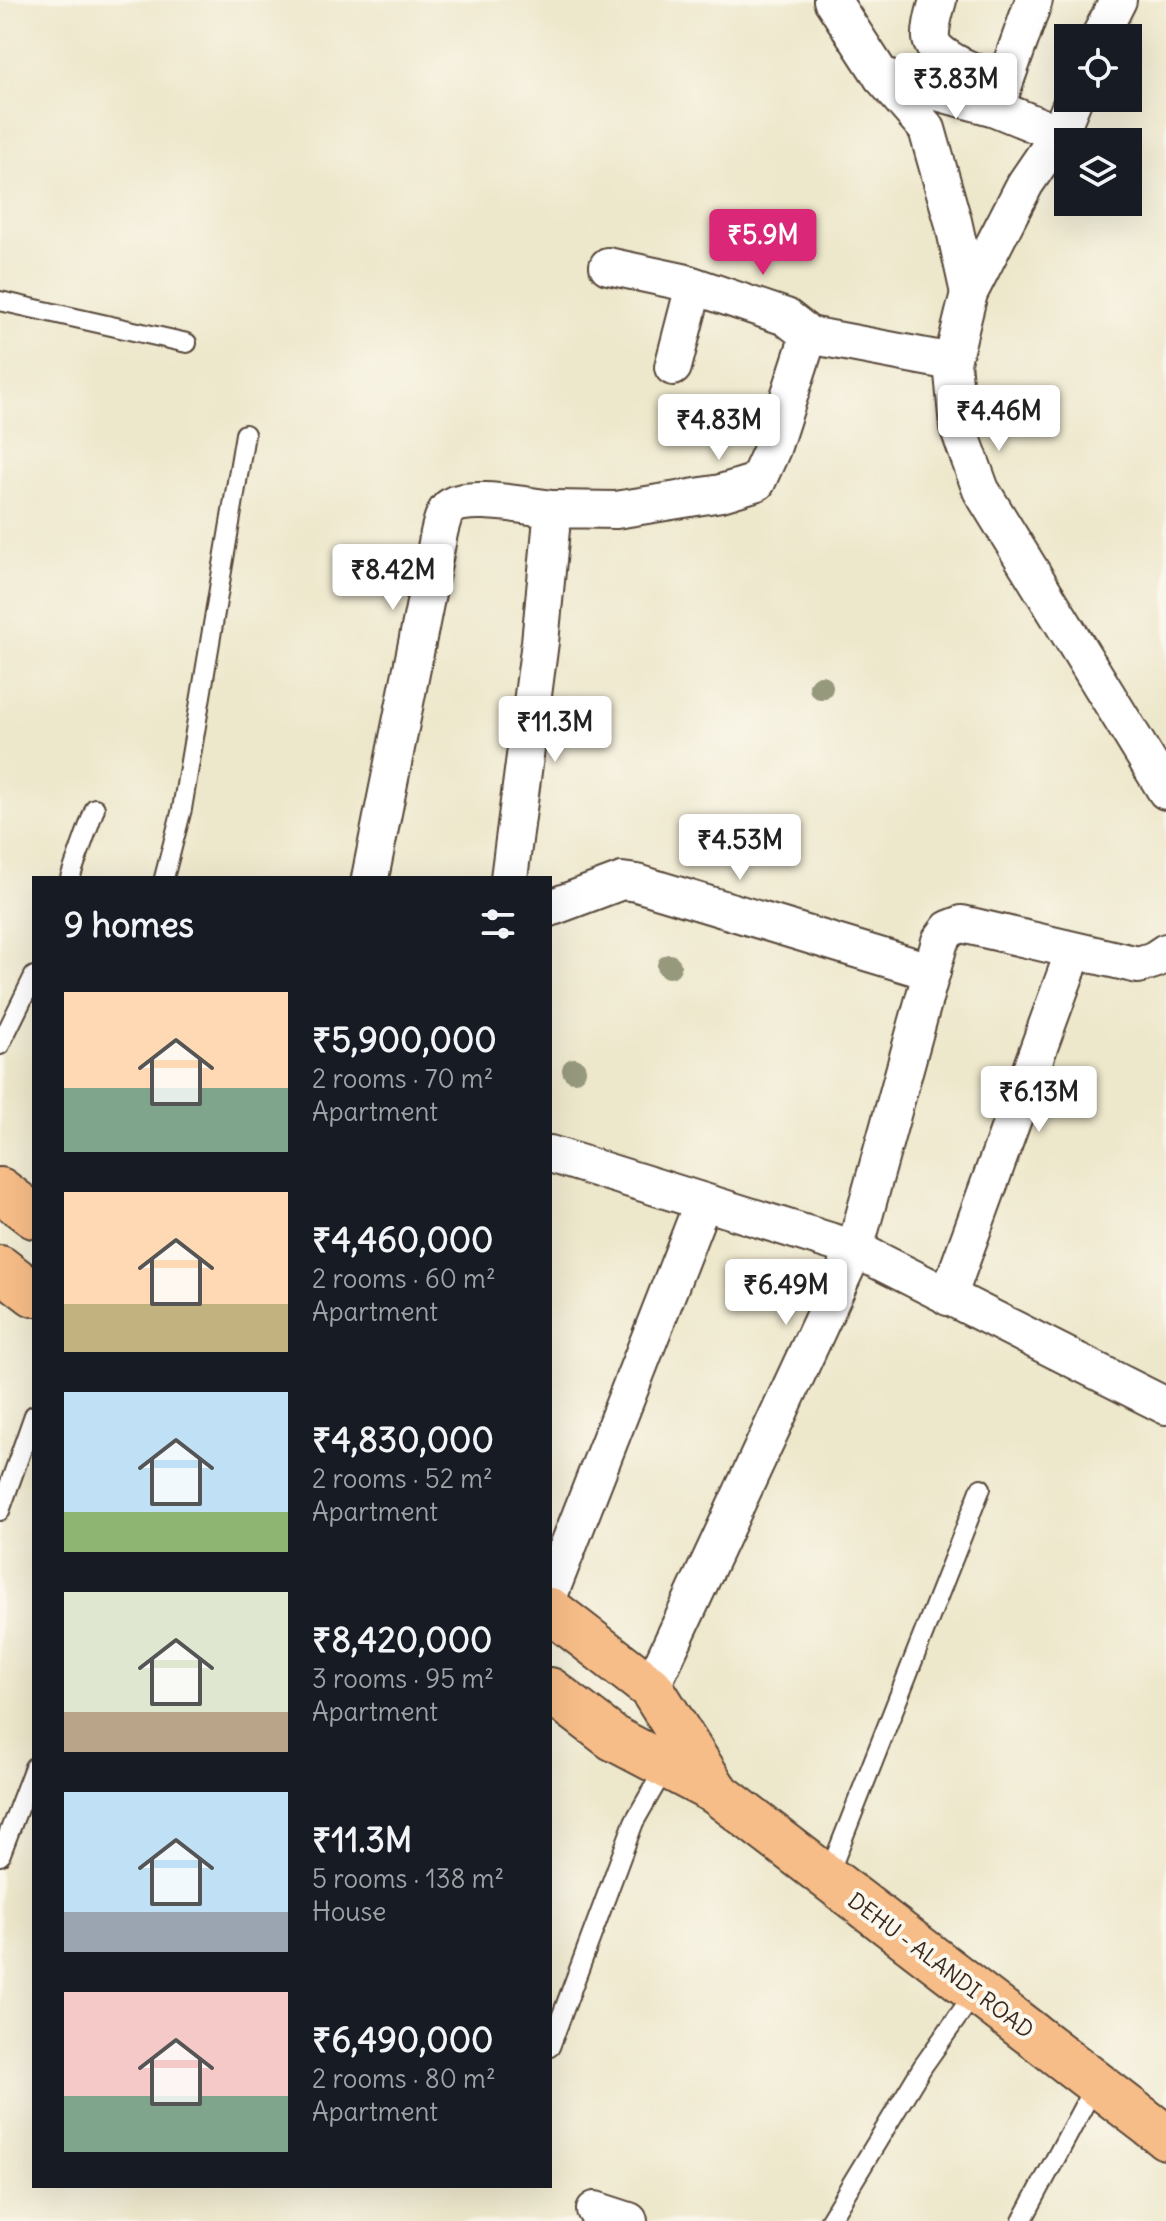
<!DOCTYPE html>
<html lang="en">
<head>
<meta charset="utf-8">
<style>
	:root { --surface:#171b24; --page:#242831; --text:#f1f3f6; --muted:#9ea1a6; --accent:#db2777 }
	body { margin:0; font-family:Delius,sans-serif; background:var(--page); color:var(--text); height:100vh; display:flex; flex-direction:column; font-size:30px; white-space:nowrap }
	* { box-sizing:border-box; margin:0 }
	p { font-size:26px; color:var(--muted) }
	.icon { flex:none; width:44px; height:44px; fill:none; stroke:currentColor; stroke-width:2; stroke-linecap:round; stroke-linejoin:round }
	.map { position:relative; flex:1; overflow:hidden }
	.drawer { position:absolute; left:32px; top:876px; width:520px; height:1312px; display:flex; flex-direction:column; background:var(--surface); border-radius:0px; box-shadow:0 8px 32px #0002 }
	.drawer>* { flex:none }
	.controls { position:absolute; left:1054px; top:24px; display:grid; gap:16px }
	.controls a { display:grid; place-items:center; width:88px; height:88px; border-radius:0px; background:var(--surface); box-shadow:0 8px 32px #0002; font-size:40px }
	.price { position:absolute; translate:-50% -68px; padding:0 18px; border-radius:8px; background:#fff; color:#222; font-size:26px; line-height:52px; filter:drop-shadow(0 2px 4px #0008) }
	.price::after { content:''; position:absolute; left:50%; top:48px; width:24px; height:18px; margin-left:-12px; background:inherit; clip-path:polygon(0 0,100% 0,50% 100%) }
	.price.on { background:var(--accent); color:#fff }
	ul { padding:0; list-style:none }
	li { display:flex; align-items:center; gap:24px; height:200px; padding:0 32px }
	li span { display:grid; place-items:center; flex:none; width:224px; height:160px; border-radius:0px; color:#555 }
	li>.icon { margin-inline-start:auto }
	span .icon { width:96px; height:96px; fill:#fffc; stroke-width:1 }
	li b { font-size:34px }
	h2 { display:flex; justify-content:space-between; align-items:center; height:96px; padding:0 32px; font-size:34px }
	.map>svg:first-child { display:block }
</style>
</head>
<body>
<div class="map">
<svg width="1166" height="2221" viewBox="0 0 1166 2221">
	<rect width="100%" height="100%" fill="#fbf7ec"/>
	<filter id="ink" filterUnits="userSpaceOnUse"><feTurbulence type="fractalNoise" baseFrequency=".0125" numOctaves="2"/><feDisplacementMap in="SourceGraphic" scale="16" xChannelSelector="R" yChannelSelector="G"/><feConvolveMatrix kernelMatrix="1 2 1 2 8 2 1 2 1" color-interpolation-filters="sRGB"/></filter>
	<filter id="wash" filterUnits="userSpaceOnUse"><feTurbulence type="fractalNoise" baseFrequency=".006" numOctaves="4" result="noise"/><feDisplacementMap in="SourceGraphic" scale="32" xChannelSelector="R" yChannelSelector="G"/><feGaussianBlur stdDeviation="1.8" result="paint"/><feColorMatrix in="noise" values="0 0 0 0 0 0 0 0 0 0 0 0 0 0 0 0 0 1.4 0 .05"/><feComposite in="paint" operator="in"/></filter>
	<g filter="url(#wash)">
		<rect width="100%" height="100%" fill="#ede7cb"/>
	</g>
	<g filter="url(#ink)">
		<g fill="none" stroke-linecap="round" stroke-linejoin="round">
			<defs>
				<g id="lane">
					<polyline points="0,301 187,343"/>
					<polyline points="70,878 95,808"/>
					<polyline points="164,878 182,809 245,434"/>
					<polyline points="0,1045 34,976"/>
					<polyline points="0,1511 34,1415"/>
					<polyline points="0,1856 34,1767"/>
					<polyline points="828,1876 981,1488"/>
					<polyline points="550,2047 634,1822 666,1766"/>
					<polyline points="829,2221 923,2066 976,1991"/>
					<polyline points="1022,2221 1096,2083"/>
				</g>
				<g id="street">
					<polyline points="832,0 882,77 927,129 953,221 969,293"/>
					<path d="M938,0C935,11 930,26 931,38C932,59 986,76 1004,84"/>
					<polyline points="1099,38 1118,0"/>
					<polyline points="882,77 995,108 1059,134"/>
					<polyline points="1074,98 1059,134 1025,184 969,293 952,362 958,427 981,490 1166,791"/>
					<polyline points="997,104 1034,0"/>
					<polyline points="608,266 683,282 786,317 809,335"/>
					<polyline points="673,367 694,286"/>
					<path d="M370,878L439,533C441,525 443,515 448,509C461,492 532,507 553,509"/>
					<polyline points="509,878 540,642 553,509 616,510 721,493 757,482 772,449 809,335 952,362"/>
					<polyline points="550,908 622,881 637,883 932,972"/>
					<polyline points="550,1154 855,1249 1166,1406"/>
					<polyline points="948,1297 1074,951"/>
					<polyline points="550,1593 703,1202"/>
					<polyline points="651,1688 855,1249 940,941 949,929 962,924 1138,965 1154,960 1166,952"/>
					<polyline points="595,2210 629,2221"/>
				</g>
				<g id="primary">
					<polyline points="0,1190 34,1216"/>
					<polyline points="0,1268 34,1294"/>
					<polyline points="550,1610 651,1688 715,1790"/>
					<polyline points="550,1690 613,1738 716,1792 1166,2137"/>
				</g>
			</defs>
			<!-- lane casing -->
			<use href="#lane" stroke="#564638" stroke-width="22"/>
			<!-- street casing -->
			<use href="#street" stroke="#564638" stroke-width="40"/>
			<!-- primary casing -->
			<use href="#primary" stroke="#564638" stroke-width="48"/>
			<!-- lane -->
			<use href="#lane" stroke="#fff" stroke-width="18"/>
			<!-- street -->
			<use href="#street" stroke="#fff" stroke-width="36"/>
			<!-- primary -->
			<use href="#primary" stroke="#f7bd88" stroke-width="44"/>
		</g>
		<!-- trees -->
		<g fill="#97997d">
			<circle cx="821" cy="687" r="12"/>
			<circle cx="599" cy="717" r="12"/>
			<circle cx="669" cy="966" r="12"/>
			<circle cx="574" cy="1070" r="12"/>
		</g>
	</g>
	<g text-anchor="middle" stroke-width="8" stroke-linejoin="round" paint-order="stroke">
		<!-- street labels -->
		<g font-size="22" fill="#3b2a1e" stroke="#fbf7ec">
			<text transform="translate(941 1965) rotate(37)" y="8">DEHU - ALANDI ROAD</text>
		</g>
	</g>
</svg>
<div class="controls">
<a><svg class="icon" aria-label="locate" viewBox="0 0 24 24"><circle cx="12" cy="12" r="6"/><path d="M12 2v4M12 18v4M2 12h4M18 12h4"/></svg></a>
<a><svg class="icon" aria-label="layers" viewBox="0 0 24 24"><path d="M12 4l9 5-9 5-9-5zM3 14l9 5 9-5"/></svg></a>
</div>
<b class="price" style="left:956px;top:121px">₹3.83M</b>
<b class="price on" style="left:763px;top:277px">₹5.9M</b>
<b class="price" style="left:999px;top:453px">₹4.46M</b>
<b class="price" style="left:719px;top:462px">₹4.83M</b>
<b class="price" style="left:393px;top:612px">₹8.42M</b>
<b class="price" style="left:555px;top:764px">₹11.3M</b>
<b class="price" style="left:740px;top:882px">₹4.53M</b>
<b class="price" style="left:1039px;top:1134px">₹6.13M</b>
<b class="price" style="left:786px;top:1327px">₹6.49M</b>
<section class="drawer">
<h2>9 homes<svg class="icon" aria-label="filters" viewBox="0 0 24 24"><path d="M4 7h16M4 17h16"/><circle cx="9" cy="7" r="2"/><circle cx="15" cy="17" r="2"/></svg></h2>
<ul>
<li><span style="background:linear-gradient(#ffd9b3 60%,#7fa58c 0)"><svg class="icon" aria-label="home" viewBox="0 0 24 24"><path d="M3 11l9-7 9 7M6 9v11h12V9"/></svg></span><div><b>₹5,900,000</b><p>2 rooms · 70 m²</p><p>Apartment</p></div></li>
<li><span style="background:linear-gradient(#ffd9b3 70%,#c2b280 0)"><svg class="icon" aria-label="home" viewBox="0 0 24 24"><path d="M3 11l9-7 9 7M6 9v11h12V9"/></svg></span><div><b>₹4,460,000</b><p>2 rooms · 60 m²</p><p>Apartment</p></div></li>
<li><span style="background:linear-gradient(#bfe0f5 75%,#8fb573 0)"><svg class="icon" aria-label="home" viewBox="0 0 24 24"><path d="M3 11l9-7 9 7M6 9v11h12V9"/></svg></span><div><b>₹4,830,000</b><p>2 rooms · 52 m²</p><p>Apartment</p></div></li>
<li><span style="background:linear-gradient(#dfe7d0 75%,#b9a48a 0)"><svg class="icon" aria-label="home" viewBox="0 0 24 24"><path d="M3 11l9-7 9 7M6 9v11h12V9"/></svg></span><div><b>₹8,420,000</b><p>3 rooms · 95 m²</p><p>Apartment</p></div></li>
<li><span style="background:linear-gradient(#bfe0f5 75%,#9aa5b1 0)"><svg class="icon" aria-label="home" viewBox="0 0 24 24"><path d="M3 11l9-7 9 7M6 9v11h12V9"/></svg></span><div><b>₹11.3M</b><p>5 rooms · 138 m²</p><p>House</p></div></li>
<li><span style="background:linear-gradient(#f6c9c9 65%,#7fa58c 0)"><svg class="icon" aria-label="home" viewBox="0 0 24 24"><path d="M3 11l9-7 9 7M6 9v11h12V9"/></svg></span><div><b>₹6,490,000</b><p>2 rooms · 80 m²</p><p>Apartment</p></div></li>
</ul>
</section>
</div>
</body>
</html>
